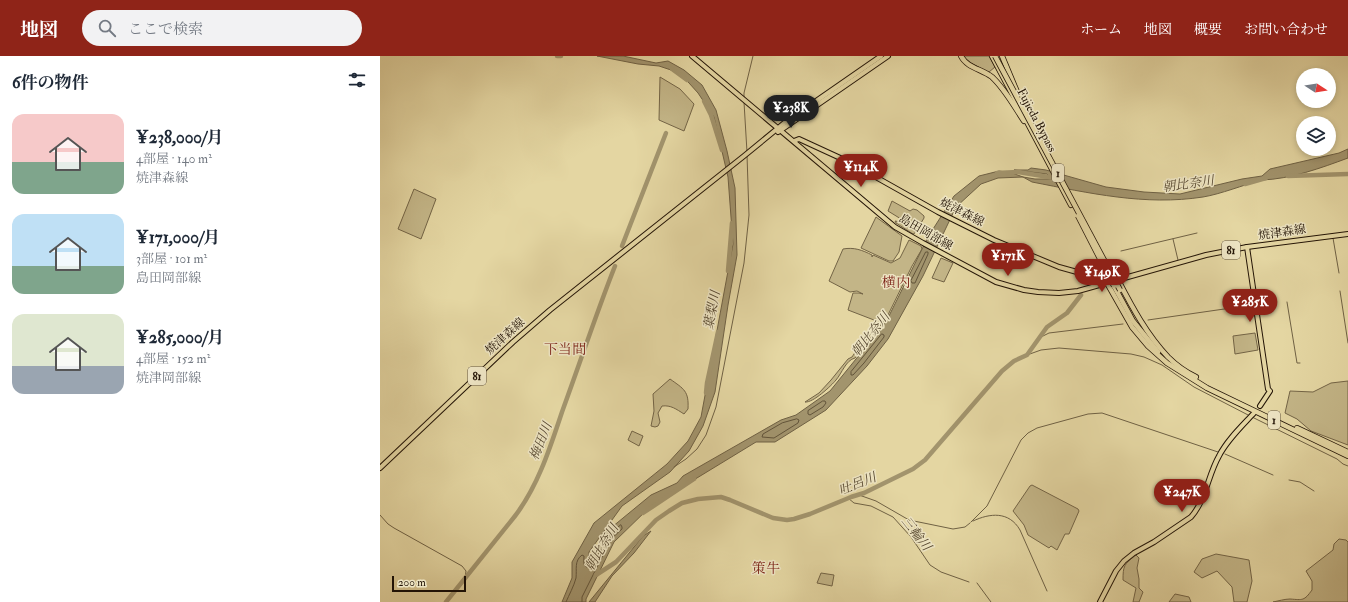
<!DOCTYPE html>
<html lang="ja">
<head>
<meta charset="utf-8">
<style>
	:root { --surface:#fff; --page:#f2f2f3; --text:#1f2937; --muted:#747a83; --accent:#8f2418 }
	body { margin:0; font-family:"IM FELL Double Pica","Noto Serif JP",serif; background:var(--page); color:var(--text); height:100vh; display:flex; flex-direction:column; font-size:15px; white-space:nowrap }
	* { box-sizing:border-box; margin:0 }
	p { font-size:13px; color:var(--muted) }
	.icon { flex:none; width:22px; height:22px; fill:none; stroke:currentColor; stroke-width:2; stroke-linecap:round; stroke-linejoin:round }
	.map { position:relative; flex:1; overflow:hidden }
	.drawer { display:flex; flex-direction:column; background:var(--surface); width:380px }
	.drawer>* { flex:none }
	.needle { width:26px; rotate:102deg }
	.fabs { position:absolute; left:916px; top:12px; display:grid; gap:8px }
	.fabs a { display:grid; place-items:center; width:40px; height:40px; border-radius:50%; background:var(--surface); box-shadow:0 2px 6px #0003; font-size:20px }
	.scale { position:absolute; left:12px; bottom:10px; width:74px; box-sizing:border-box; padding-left:4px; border:2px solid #231406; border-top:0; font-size:11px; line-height:14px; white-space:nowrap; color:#231406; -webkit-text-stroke:3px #ede4c3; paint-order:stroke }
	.price { position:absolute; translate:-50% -34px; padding:0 9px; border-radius:14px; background:var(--accent); color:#fff; font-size:13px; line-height:26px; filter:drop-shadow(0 1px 2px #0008) }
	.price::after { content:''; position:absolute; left:50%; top:24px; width:12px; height:9px; margin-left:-6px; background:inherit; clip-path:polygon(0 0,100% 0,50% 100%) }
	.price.current { background:#222; color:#fff }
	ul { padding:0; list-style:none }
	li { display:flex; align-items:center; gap:12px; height:100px; padding:0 12px }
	li span { display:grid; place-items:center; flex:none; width:112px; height:80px; border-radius:12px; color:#555 }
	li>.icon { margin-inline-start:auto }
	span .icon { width:48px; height:48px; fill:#fffc; stroke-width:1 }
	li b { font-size:17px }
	h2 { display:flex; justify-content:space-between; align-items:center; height:48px; padding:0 12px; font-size:17px }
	header { display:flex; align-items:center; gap:24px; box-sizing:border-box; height:56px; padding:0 20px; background:var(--accent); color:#fff }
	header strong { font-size:19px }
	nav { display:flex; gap:22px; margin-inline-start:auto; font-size:14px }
	.search { width:280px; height:36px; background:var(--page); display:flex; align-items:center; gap:10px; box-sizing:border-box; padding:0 14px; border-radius:22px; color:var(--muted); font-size:15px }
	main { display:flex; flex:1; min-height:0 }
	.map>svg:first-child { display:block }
</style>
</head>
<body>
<header>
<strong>地図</strong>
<div class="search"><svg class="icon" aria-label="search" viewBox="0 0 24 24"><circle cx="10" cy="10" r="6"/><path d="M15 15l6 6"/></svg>ここで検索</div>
<nav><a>ホーム</a><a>地図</a><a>概要</a><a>お問い合わせ</a></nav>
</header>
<main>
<section class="drawer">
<h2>6件の物件<svg class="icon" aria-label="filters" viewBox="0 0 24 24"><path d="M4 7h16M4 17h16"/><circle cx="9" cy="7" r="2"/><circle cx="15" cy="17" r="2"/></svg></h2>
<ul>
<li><span style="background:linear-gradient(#f6c9c9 60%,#7fa58c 0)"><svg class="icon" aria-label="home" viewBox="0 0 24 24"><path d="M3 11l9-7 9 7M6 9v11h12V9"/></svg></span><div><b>¥238,000/月</b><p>4部屋 · 140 m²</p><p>焼津森線</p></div></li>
<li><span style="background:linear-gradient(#bfe0f5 65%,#7fa58c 0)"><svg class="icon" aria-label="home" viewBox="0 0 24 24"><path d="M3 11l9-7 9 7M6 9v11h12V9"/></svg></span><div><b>¥171,000/月</b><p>3部屋 · 101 m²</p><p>島田岡部線</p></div></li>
<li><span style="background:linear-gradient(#dfe7d0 65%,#9aa5b1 0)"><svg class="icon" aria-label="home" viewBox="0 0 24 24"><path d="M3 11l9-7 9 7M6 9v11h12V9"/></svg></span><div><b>¥285,000/月</b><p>4部屋 · 152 m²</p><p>焼津岡部線</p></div></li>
</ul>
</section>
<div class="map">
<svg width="968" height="546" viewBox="0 0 968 546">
	<rect width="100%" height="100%" fill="#e4d6a2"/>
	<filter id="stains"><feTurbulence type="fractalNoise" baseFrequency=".005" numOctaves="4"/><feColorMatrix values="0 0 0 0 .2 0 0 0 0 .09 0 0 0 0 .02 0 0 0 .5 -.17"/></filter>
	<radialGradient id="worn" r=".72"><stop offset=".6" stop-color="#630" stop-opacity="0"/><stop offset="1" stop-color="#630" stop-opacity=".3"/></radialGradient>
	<!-- green -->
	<g fill="#c3b587" stroke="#736446">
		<polygon points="584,0 609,0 615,11 609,16 586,5"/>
		<polygon points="280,21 300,33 314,48 304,75 279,64"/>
		<polygon points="34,133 56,143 41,183 18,173"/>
		<polygon points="512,145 530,155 533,153 537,154 544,160 544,162 535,177 533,178 516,167 515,165 521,166 521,163 508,155"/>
		<polygon points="496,161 522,180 519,196 513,205 509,205 481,192"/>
		<path d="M529,184L541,190L542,193L532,210L507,261L475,302C466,304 462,317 456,324C451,330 433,347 425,346L439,337L451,324L468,303L472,301L476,295L487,283L497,269L494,264L468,254L473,237H479L483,238L477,235L470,236L449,225L463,193C474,191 482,194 492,199V201L493,199L511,207L520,202Z"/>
		<polygon points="561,202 573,207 564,226 552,222"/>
		<polygon points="875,277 878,294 855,298 853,280"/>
		<path d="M290,323C304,333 309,335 308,353L304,358C296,353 291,349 282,350L278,357L280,366L278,370L275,371L271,370L274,355L273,338Z"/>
		<polygon points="968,325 968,389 931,375 917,363 905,357 910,335 933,336 951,327"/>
		<polygon points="252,375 263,380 259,390 248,384"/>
		<polygon points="652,429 698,453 699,455 689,478 685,478 677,494 671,490 669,492 648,479 644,469 633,455 650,430"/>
		<path d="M959,483L966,484L968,486V546H893C898,545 905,543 910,543C923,544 924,545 932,534V525L926,515L953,494L954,488Z"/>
		<polygon points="836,498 869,504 872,525 867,546 854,546 852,531 837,515 822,522 814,516 822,503"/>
		<path d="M756,499L759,502L757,512L759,523V532L763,536L759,546H753L756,532L743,524C743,510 744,508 756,499Z"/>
		<polygon points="441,517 454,519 452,530 437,527"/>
		<polygon points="795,538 809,541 811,546 789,546"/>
	</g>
	<!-- water -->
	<g fill="#a2946d" stroke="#6f6144">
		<path d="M217,0H243L276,7L288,5L304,14L322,29L336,54L347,95L355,132L357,199L348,249L335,336L323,370L309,395L290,416L242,450L209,496L207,510L226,476L271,439L297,427L303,420L401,364L416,359L450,335L506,266L548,181L574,140L599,120L619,115L632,117L643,121L655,123H672L667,118L634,114H648L651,112L666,114L726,131L764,136L800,138L862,123L882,120L890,113L959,97L968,93V102C941,112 911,123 882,124C863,129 841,138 823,141C765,150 709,137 652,126L643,121L618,122L601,128L576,151L543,220L508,283L487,310L446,354L395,386H376L271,450L234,486L206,543V546H182L192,522V506L214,467L287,408L308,385L321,361L353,188L348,121L334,61L318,37L300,17L279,10L258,8Z"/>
		<polygon points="271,475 254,497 232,520 215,546 209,546 263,480"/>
	</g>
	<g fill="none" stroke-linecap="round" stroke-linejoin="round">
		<!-- shore -->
		<g stroke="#62543a" stroke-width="1">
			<polygon points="546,196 548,196 548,198 535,227 532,227 531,225"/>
			<polygon points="502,278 504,279 504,281 484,307 473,319 471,319 471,316"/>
			<polygon points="443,345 445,345 446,347 443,351 430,359 428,358 428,355"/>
			<polygon points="417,363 419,364 418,367 394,382 382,381 383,378 402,367"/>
			<polygon points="241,469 242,471 242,473 231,483 229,483 228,481 230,478"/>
			<path d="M186,546C189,539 194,530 196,522C197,513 194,505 202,499L204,500C204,505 202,513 211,511L224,489L226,488L227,491L202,541V546"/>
		</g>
		<!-- stream -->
		<g stroke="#6f6144" stroke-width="1">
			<polyline points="364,42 364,37 373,0"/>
			<polyline points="364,46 367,96"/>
			<polyline points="953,182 959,217"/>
			<polyline points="793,183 798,204"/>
			<polyline points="741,195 817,177"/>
			<polyline points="960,235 968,287"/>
			<polyline points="907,246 917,307 920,307"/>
			<polyline points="768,264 872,249"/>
			<polyline points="659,282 669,277 743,268"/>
			<polyline points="647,299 661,294 679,292 751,298 764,301 782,309 814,331 870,360"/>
			<polyline points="872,361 957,403 963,408 968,410"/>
			<polyline points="845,398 893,419"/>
			<polyline points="294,411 306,403 317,393 326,379 336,351 364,207 369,159 367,99"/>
			<polyline points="909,424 920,426 934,435"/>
			<polyline points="479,439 496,445 529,464 573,473 585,471 590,467"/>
			<polyline points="468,442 474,447 491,450 513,461 531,481 550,509 561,516 589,526"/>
			<polyline points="0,459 8,468 14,472 82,510 86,515 85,523"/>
			<path d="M593,465C610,457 629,455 640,474L667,535"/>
			<polyline points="591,466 607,450 641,384 648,377 657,372 708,358 722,357 838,396"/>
			<polyline points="597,527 611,546"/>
		</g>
		<!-- river -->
		<g stroke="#a2946d" stroke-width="4.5">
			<polyline points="177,0 181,0"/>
			<polyline points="292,13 307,24"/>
			<polyline points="324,45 331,59 342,94"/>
			<polyline points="617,117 638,116 675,122"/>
			<polyline points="908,120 968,118"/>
			<polyline points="865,128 886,122"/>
			<polyline points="242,190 286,77"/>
			<polyline points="348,215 352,167"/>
			<polyline points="326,337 327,327 338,276"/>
			<polyline points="263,457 314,423"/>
			<polyline points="216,519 236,506 276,464 289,455 302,447 318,443 341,441 350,444 393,462 407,464 414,463 430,458 471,441 484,437 533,413 545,404 622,315 634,305 647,299 667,271 687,257 701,239"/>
			<path d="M66,546L135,460C158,430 170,392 182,356C200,307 216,258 235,210"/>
		</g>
		<defs>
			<g id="major">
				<polyline points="312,0 515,171 543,187 616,226 644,234 658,236 679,237 698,235 826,199 867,191 968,178"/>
				<polyline points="398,76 508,0"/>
				<polyline points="414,85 419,83 469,106 558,156 614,184 679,211 715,221 722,212 728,207 738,224"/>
				<polyline points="867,191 888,333 890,335 880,350"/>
				<polyline points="0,412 133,286 170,254 364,100 403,68 501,0"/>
				<path d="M720,546L736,515L744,505L754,497L774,486L811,461C826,444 828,419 839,400C847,384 862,370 874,357"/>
			</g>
			<g id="highway">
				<path d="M581,0C587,12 602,13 612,21C625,33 634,50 644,65"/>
				<polyline points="612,0 691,149"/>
				<polyline points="622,0 640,43"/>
				<path d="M738,224C752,251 767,279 788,301C796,309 806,316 816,321"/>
				<polyline points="727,227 752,271 768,290 787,307 827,332 968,400"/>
				<polyline points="734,230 753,265 778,296"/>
				<polyline points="917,372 968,396"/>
			</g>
		</defs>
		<!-- major casing -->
		<use href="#major" stroke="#231406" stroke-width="6"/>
		<!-- highway casing -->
		<use href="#highway" stroke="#231406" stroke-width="6"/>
		<!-- major -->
		<use href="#major" stroke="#e4d6a2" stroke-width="4"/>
		<!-- highway -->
		<use href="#highway" stroke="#e4d6a2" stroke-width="4.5"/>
		<defs>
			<g id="highway-bridge">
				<polyline points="615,0 740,234"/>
				<polyline points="698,160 734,230"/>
			</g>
		</defs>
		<!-- highway-bridge casing -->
		<use href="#highway-bridge" stroke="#231406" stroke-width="6" stroke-linecap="butt"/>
		<!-- highway-bridge -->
		<use href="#highway-bridge" stroke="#e4d6a2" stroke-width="4.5"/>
	</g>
	<g text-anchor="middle" stroke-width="3" stroke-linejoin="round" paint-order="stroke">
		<!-- shield labels -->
		<g fill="#ede4c3" stroke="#60523f" stroke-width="1">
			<rect x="672" y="108" width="12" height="18" rx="3"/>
			<rect x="842" y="185" width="18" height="18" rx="3"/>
			<rect x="88" y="311" width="18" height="18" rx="3"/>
			<rect x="888" y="355" width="12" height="18" rx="3"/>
		</g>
		<g font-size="11" font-weight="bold" fill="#231406">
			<text x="678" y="121">1</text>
			<text x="851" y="198">81</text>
			<text x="97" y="324">81</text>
			<text x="894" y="368">1</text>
		</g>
		<!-- street labels -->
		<g font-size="12" fill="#231406" stroke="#ede4c3">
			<text transform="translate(657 64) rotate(62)" y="4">Fujieda Bypass</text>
			<text transform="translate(582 156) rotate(27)" y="4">焼津森線</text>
			<text transform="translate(546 176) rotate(30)" y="4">島田岡部線</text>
			<text transform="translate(902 176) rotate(-8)" y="4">焼津森線</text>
			<text transform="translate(125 280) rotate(-42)" y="4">焼津森線</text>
		</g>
		<!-- water labels -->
		<g font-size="13" font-style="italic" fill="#56472f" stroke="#ede4c3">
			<text transform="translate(808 127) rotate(-8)" y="5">朝比奈川</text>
			<text transform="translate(331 254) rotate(-79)" y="5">葉梨川</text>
			<text transform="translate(490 278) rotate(-51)" y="5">朝比奈川</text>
			<text transform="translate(160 385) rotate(-68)" y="5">梅田川</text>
			<text transform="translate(477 427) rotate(-22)" y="5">吐呂川</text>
			<text transform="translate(537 477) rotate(52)" y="5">三輪川</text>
			<text transform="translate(221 491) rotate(-59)" y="5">朝比奈川</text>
		</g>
		<!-- quarter labels -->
		<g font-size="14" fill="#7a1f14" stroke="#ede4c3">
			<text x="516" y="231">横内</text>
			<text x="185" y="298">下当間</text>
			<text x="386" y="517">策牛</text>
		</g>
	</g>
	<rect width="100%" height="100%" filter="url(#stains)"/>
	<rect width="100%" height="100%" fill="url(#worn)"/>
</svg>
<div class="fabs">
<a><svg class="needle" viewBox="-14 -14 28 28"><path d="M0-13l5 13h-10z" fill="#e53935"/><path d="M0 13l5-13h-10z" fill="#747a83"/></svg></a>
<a><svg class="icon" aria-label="layers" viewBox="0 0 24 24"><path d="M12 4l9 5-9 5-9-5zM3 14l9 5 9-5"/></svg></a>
</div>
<div class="scale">200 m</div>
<b class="price current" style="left:411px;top:73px">¥238K</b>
<b class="price" style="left:481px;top:132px">¥114K</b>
<b class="price" style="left:628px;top:221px">¥171K</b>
<b class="price" style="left:722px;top:237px">¥149K</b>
<b class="price" style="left:870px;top:267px">¥285K</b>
<b class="price" style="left:802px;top:457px">¥247K</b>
</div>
</main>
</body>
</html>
